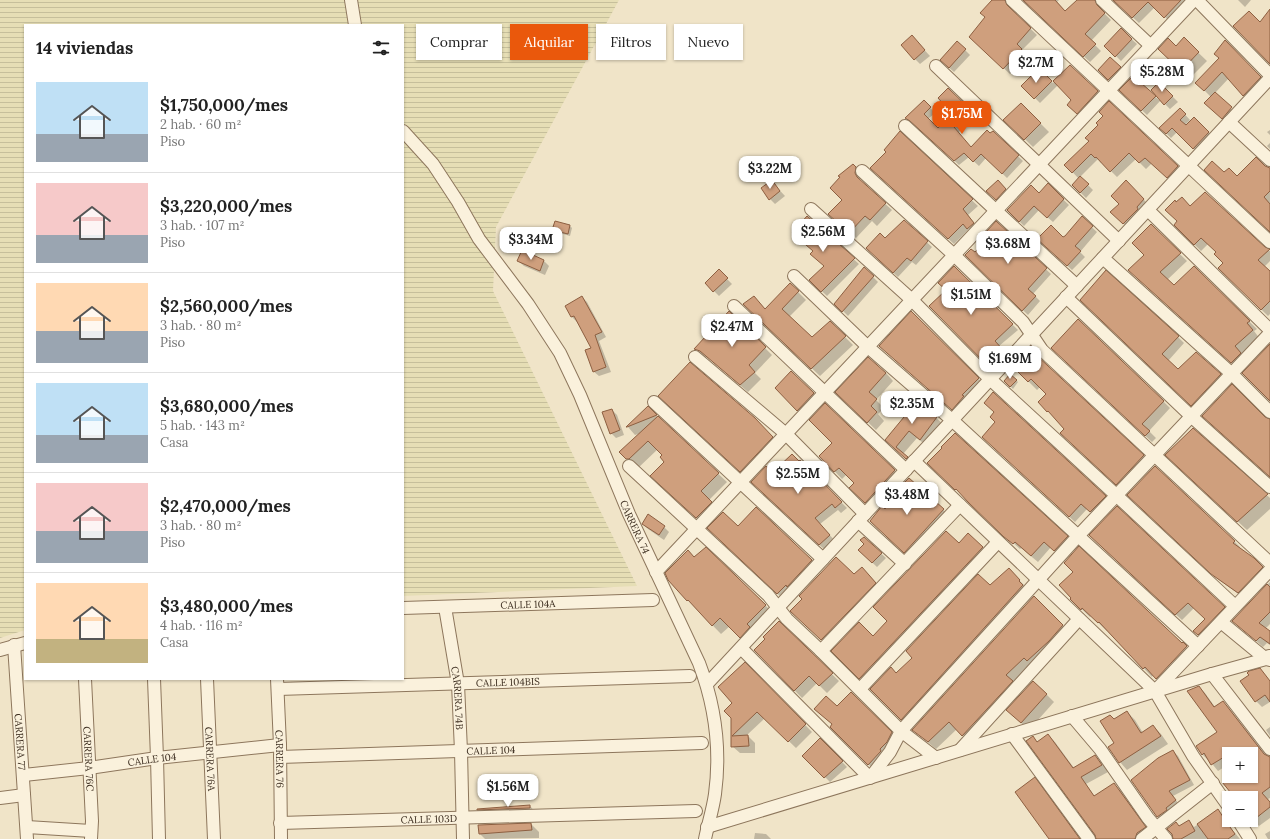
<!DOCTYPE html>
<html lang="es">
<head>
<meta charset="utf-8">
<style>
	:root { --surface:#fff; --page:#f2f2f2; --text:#222; --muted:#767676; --line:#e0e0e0; --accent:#ea580c }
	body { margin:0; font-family:Lora,serif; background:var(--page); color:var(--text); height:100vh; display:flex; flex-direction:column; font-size:15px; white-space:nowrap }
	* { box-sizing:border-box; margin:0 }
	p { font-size:13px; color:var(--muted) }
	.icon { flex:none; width:22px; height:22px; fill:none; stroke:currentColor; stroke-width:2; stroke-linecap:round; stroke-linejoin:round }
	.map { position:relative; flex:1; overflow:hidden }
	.sheet { position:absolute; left:24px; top:24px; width:380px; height:656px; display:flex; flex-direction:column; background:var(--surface); border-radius:0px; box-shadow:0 1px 3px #0004 }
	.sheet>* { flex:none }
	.top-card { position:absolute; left:416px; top:24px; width:380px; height:36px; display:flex; gap:8px }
	.tools { position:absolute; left:1222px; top:747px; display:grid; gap:8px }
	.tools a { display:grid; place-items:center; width:36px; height:36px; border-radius:0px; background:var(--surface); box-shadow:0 1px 3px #0004; font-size:20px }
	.price { position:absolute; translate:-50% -34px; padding:0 9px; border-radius:8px; background:#fff; color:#222; font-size:13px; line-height:26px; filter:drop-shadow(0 1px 2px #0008) }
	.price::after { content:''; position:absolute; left:50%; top:24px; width:12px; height:9px; margin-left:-6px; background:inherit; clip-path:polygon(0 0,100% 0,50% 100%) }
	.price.selected { background:var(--accent); color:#fff }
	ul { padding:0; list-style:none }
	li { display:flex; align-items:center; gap:12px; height:100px; padding:0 12px }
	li+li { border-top:1px solid var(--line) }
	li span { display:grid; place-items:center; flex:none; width:112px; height:80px; border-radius:0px; color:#555 }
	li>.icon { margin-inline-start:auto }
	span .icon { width:48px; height:48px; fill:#fffc; stroke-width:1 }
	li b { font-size:17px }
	h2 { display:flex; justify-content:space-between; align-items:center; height:48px; padding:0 12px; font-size:17px }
	.tag { padding:0 14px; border-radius:0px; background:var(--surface); box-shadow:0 1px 3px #0004; font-size:14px; line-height:36px }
	.tag.selected { background:var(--accent); color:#fff }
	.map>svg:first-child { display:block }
</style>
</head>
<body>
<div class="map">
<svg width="1270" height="839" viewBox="0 0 1270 839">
	<defs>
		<pattern id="farmland-rules" width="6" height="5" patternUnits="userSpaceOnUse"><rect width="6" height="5" fill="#e6deb5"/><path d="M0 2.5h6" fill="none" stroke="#c6bf9b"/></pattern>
	</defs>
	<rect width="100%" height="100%" fill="#f0e4c8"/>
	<!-- farmland -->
	<polygon fill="url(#farmland-rules)" points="0,0 619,0 496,227 493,291 637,586 403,596 403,25 25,25 25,630 0,638"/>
	<!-- shadow -->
	<g fill="#0003">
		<polygon points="994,0 1014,0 1010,5 1011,10 1037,35 1022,50 1028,56 1010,74 976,43"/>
		<polygon points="1023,0 1059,0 1057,2 1066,12 1079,0 1105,0 1100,5 1101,10 1111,20 1091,41 1101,51 1090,62"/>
		<polygon points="1114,0 1193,0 1171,23 1155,7 1139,23"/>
		<polygon points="1238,0 1251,0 1245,7"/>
		<polygon points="1121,30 1137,44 1121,61 1106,46"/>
		<polygon points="1184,39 1207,61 1190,78 1160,49 1176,47"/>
		<polygon points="1225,41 1267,84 1250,102 1229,78 1215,93 1236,114 1227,123 1211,108 1211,97 1197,83 1220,59"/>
		<polygon points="917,42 930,56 920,64 915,59"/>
		<polygon points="965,50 970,55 954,72 946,65"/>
		<polygon points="1070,66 1102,97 1082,118 1068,105 1072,100 1058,85 1040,103 1023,86 1039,70 1053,83"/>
		<polygon points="1120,67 1125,72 1114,84 1099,70"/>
		<polygon points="1133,77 1159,100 1160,99 1159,83 1178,102 1170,109 1161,100 1147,115 1121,90"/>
		<polygon points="948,89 975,115 958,133 971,148 993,132 1023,161 1007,178 986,158 979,166 969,157 959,165 916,125 911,122 906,118 924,101 935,113 928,119 938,130 954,114"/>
		<polygon points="1021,104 1049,132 1033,147 1005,120"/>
		<polygon points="1180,109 1190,120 1185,125 1186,127 1194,118 1214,138 1198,153 1177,132 1171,138 1161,128"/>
		<polygon points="1270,130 1270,135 1267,132"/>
		<polygon points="900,133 978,206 968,215 979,229 973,234 969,229 954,244 877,174 887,152"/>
		<polygon points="1090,142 1177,167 1183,173 1174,183 1152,163 1146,169 1136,159 1117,177 1102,162 1101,163 1098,159 1080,177 1093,190 1086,198 1073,185 1079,179 1066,165"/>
		<polygon points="1270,143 1270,149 1267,146"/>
		<polygon points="853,165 861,175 860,180 862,183 892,210 877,226 872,221 856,238 836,220 843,200 841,177"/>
		<polygon points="1268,168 1270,168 1270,231 1224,173 1237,177"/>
		<polygon points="771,181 785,196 775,204 770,199"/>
		<polygon points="998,181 1011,194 1001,204 987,191"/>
		<polygon points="1126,182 1149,205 1129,229 1112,212 1120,204"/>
		<polygon points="1048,185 1069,205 1053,222 1039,210 1024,226 1008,210 1039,194"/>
		<polygon points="1190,207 1270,251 1270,261 1264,267 1270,273 1270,314 1268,316 1219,268 1224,263 1217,252 1208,244 1201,251 1175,225"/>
		<polygon points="808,217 859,264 827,296 810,280 825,266 814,251"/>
		<polygon points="1082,218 1097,232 1080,252 1085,257 1072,270 1044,244 1065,237"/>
		<polygon points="904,221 932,247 916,265 912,262 898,277 872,253"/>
		<polygon points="996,223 1051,274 1033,294 1040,301 1028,315 966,255 975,254 992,235"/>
		<polygon points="570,226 572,228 570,236 556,232 553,230"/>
		<polygon points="1151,226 1187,261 1167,280 1174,287 1194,267 1257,329 1254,331 1260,339 1239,370 1137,278 1145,255"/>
		<polygon points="518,261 544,261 549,266 545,275 524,266"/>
		<polygon points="954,267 1018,330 999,346 1009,358 996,373 930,306 947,290"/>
		<polygon points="719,271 732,284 719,296 706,283"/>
		<polygon points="873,277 878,282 848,316 835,303"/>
		<polygon points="790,284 806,300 789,317 812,339 830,322 853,345 820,376 752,312 761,305 766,310"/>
		<polygon points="582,297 587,302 606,337 599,341 611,372 599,376 593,371 592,348 577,322 572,317"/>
		<polygon points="1081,300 1178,337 1184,343 1168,361 1178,370 1220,375 1226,381 1198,411"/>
		<polygon points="911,313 985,385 959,416 880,346"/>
		<polygon points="765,348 772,355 755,373 761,379 748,392 708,358 703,356 696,349"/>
		<polygon points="1034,355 1152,464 1125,492 1070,441 1066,429 1039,402 1047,394 1040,387 1037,390 1019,372"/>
		<polygon points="1059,355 1163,401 1170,408 1149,431 1156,438 1152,442"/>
		<polygon points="791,372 819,399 803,415 777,388"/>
		<polygon points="886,373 893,381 876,400 884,408 878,414 884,421 876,430 845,400"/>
		<polygon points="1010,375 1018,382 1013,389 1005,381"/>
		<polygon points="664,401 759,424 777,442 746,476"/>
		<polygon points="918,402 944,425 928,447 917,438 903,454 915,465 914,466 887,440"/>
		<polygon points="825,405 902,478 872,509 851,488 855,483 847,474 842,479 820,456 834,443"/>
		<polygon points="648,408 727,482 709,500 720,512 706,527 661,485 666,462 664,455 658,449 638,468 636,468 620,452 641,433 635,435 628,427"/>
		<polygon points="612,410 617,415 624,435 616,438 611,433"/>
		<polygon points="1193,429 1270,498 1270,509 1247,530 1176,464"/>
		<polygon points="989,443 1105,496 1111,502 1097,517 1087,509 1075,522"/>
		<polygon points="800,461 847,508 841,513 838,510 820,524 835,541 825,550 758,488 773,473"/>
		<polygon points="928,463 1067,537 1073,543 1061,557 1051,547 1038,562 1021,548 1020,549"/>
		<polygon points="909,479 950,516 911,558 877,528 885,510 904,489"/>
		<polygon points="1134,500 1234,541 1240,547 1239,548 1253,559 1268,573 1244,598 1218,579"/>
		<polygon points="643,524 664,527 669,532 664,540 648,529"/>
		<polygon points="715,535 812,560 818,567 784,600"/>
		<polygon points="968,535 989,554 867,684 833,651 873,638"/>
		<polygon points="864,538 886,558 877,567 859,550 865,544"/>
		<polygon points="1096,542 1224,607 1230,614 1204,641 1195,631 1206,619 1194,608 1182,620"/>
		<polygon points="695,558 765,605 774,614 749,645 730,626 721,634 688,600 669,579"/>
		<polygon points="1013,574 1026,587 908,726 871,689 896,674 990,586"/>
		<polygon points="869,575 882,590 828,646 792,611 854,576"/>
		<polygon points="1270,582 1270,624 1265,629 1270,633 1270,645 1267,643 1263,647 1233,621"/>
		<polygon points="1034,597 1070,633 1031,665 1013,682 1019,689 970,742 957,729 936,749 913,730"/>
		<polygon points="1071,599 1182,645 1183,644 1195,655 1165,687 1153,675 1152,677 1107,630 1107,631 1091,616 1090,617"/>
		<polygon points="779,623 839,681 827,693 817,683 802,698 755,650"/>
		<polygon points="745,664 812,732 796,748 765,718 747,735 755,743 755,753 740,753 732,746 732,717 734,703"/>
		<polygon points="1260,670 1270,681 1270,702 1262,707 1256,701"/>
		<polygon points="1199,687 1205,693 1215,707 1223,702 1229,708 1266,755 1270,757 1270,798 1268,799 1270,802 1270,818 1259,826 1251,817 1251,798 1236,798 1232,776 1251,776 1251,754 1229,754 1229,764 1218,771 1209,760 1209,761 1202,754 1218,732"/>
		<polygon points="851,693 897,739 874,770 831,727 833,725 837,707"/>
		<polygon points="1046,694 1054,702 1029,730 1007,710"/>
		<polygon points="1127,712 1135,720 1143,733 1153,726 1161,734 1168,744 1127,770 1120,762 1116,743 1114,720"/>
		<polygon points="1270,727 1270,736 1266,730"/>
		<polygon points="1048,735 1055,742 1074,768 1095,757 1102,763 1108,772 1086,784 1095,797 1114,784 1121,791 1151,834 1146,839 1097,839 1038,743"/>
		<polygon points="820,739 847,767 830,782 804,756"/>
		<polygon points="1173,751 1178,756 1194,785 1173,796 1180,806 1163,822 1158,817 1132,780"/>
		<polygon points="1041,785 1080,839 1051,839"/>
		<polygon points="530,806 537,814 486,817 479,811"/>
		<polygon points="1218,811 1225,817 1231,827 1230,827 1240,839 1174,839 1168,829 1180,827 1189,821 1194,827"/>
		<polygon points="531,824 539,832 539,838 485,839 480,834 479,826"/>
		<polygon points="1270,831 1270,839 1268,839 1265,834"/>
		<polygon points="755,833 766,834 771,839 754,839"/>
	</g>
	<!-- building -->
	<g fill="#cf9f7d" stroke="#8d5f41">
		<polygon points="992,0 1005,0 1007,5 1031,28 1017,44 1022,49 1003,69 969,37 985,17 980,13"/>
		<polygon points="1023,0 1055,0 1065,11 1077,0 1095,0 1097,5 1105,13 1085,34 1096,44 1083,57"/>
		<polygon points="1113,0 1181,0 1164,18 1148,2 1132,18"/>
		<polygon points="1270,9 1270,64 1233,26 1249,11 1260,22"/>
		<polygon points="1121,28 1132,39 1115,57 1104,46"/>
		<polygon points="912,35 925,50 914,60 901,45"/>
		<polygon points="1184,37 1199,52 1181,71 1158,49 1168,38 1176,46"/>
		<polygon points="1225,40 1261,77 1243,96 1222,72 1204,91 1195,83 1219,58 1214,54"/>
		<polygon points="957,41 966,49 949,68 940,60"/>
		<polygon points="1110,57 1121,67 1108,80 1098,70"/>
		<polygon points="1070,65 1098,91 1077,114 1067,105 1071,100 1053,81"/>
		<polygon points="1039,68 1052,81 1034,99 1021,86"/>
		<polygon points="1133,76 1156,96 1141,111 1119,90"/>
		<polygon points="1159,82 1173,96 1164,105 1151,90"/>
		<polygon points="948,88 971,110 954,127 971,147 987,130 990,133 993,131 1019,155 1002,174 981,154 973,162 964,153 954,161 910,121 905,118 924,100 931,107 924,114 938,128 952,114 938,98"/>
		<polygon points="1215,92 1232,107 1222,119 1204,103"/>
		<polygon points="1109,101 1178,166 1167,178 1145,158 1139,163 1129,153 1110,172 1096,157 1095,158 1091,154 1072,173 1064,165 1089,141 1085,138 1098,125 1096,123 1103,116 1099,112"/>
		<polygon points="1021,103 1041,123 1024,140 1003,120"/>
		<polygon points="1180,108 1186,114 1180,120 1186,125 1194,117 1209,132 1193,149 1172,128 1166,134 1159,128"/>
		<polygon points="900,131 973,199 963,209 974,223 967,229 963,224 948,239 870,168 886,152 884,150"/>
		<polygon points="1256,157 1265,166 1270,168 1270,191 1264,197 1270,204 1270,232 1204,170 1212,161 1224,172 1229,168 1237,176"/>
		<polygon points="853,164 856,167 855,173 857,177 886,203 870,220 865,216 849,233 828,214 842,200 830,188 840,177 838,176"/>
		<polygon points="1080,176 1089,184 1080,193 1072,185"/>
		<polygon points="772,180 780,191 769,200 761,188"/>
		<polygon points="998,180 1006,189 996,200 986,191"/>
		<polygon points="1126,180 1144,199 1137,207 1138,209 1123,224 1110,212 1119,204 1111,196"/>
		<polygon points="1048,183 1064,199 1047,218 1034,206 1019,222 1007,210 1031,185 1039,193"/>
		<polygon points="1205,192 1265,247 1270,249 1258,260 1270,271 1270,301 1261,310 1218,268 1223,263 1214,254 1216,252 1201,238 1194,245 1174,225 1177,221 1165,210 1175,200 1176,202 1182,197 1190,206"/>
		<polygon points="807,216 855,258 821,292 809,280 824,266 810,254 813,251 792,233"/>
		<polygon points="1082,216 1093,226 1075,246 1081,251 1067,266 1037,239 1051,225 1063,237 1065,236"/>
		<polygon points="904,220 928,241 911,261 907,258 893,273 866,248 880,233 885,238"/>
		<polygon points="555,221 570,225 568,234 552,230"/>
		<polygon points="996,221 1047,268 1028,289 1036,296 1022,311 965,255 971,249 975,252 991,235 987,231"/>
		<polygon points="1151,224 1181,253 1160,272 1174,285 1194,266 1250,321 1247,323 1253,330 1235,346 1241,353 1231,363 1128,270 1144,255 1132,243"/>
		<polygon points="522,250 544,260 540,271 517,261"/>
		<polygon points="954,266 1013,324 995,341 1005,352 990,368 929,306 946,290 938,283"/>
		<polygon points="864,267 874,276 842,312 834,304"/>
		<polygon points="719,269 728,278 713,292 705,283"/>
		<polygon points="1106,270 1179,336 1162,354 1178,369 1196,352 1221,374 1191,406 1080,300"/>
		<polygon points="790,283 799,291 782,309 812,337 830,321 846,336 811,369 743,304 754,296 765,309"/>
		<polygon points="582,296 602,332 595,335 606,367 593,372 585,350 591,348 574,316 571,317 565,306"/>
		<polygon points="729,311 766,347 749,365 755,372 740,385 700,351 694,349"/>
		<polygon points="911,311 979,378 962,395 964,396 952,410 879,346"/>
		<polygon points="1078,319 1164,401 1142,424 1150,431 1145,436 1051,348"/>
		<polygon points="1270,344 1270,401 1242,373"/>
		<polygon points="1034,353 1144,455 1116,485 1060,433 1064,429 1048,411 1047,412 1038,402 1046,394 1031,379 1028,382 1018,372"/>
		<polygon points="868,357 886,373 869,392 877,399 871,406 877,412 867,423 835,392"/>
		<polygon points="690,362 755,418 773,437 740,472 658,396"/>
		<polygon points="791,371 814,393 797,411 775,388"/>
		<polygon points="1010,374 1017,380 1010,387 1004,381"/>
		<polygon points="1232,384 1265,417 1270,419 1270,477 1202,416"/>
		<polygon points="993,392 1106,496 1090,512 1081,504 1069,517 982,437 995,422 990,417 994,412 984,403"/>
		<polygon points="918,400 937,417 920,440 909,431 896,447 908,457 906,459 885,440"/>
		<polygon points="825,403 895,470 865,503 849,488 854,483 839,468 834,472 819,456 832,443 809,420"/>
		<polygon points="648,406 657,415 627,427 626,427"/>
		<polygon points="612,409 620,430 610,434 602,412"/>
		<polygon points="658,416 719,473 701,491 712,502 696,518 650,476 664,462 660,457 662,455 648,441 629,459 626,459 619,452"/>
		<polygon points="1193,428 1268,494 1237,522 1165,455"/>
		<polygon points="955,433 1068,536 1054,551 1044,542 1031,556 1015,542 1013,544 1004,537 968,502 956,489 955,490 927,463 942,448 941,447"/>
		<polygon points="792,454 799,461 800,460 808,467 842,502 835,508 832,504 815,518 830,535 819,545 751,482 766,466 773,472"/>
		<polygon points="1155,466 1235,541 1233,543 1254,558 1263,567 1238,593 1211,574 1127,495"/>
		<polygon points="909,478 944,509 904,553 870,521 882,506 885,509 902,489 900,487"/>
		<polygon points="1117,506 1225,607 1198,635 1193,631 1205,619 1188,603 1175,615 1089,535"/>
		<polygon points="756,507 812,560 787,587 786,585 777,594 707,528 723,512 738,526"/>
		<polygon points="648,514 665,526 659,535 642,524"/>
		<polygon points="946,531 959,543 968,533 983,547 859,679 831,651 859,622 873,636 887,621 873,607"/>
		<polygon points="864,537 882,553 872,563 858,550 864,544 860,540"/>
		<polygon points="1079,546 1182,643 1183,642 1187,646 1156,679 1145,667 1143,669 1099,622 1098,623 1082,608 1081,610 1070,599 1071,598 1059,585 1073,572 1064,563"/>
		<polygon points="706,547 766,605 747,624 750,627 740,638 720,618 712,626 688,600 687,601 668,580 665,573 688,550 694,557"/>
		<polygon points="836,557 854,574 862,567 876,583 821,640 790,611 802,599 799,596"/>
		<polygon points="1009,568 1020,580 1019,581 1023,585 901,720 870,689 891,667 896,673 912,658 906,651 978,574 990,585"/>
		<polygon points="1267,584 1270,587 1270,612 1259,623 1270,631 1270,644 1260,637 1256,641 1232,621"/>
		<polygon points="1034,596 1063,625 1049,641 1027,661 1024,658 1006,675 1013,681 962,736 949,722 928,742 912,730"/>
		<polygon points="779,621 833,673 819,686 809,676 794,691 754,650 765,639 763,637"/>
		<polygon points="745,662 806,724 788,742 757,712 732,736 748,735 749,746 731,747 731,718 724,711 732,703 718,687"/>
		<polygon points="1260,668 1270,681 1270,702 1265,695 1255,702 1240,681 1249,675 1247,673 1249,671"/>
		<polygon points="1033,681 1047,694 1021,723 1006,710"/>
		<polygon points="1199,686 1214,707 1223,701 1264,754 1270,757 1270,787 1262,793 1270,802 1270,807 1251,822 1251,798 1235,798 1222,782 1230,776 1251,776 1251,754 1229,754 1211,765 1204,753 1202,755 1196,746 1217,732 1187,691"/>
		<polygon points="851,692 892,732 887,742 880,749 881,751 868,765 830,727 832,724 814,709 826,696 837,706"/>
		<polygon points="1127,711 1141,733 1153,725 1161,736 1119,763 1108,747 1114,743 1100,721 1110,715 1114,719"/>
		<polygon points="1048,734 1073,768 1095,755 1102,765 1081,777 1094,796 1114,783 1146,827 1137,833 1135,839 1096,839 1095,835 1026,741 1033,736 1037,742"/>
		<polygon points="820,738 843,761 824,778 802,756"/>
		<polygon points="1173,750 1190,780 1169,791 1176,800 1166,808 1167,810 1157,817 1131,780 1158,758"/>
		<polygon points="1035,777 1080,839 1049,839 1015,792"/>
		<polygon points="530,805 530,808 477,810 477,809"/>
		<polygon points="1218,809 1225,820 1235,834 1228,839 1208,839 1197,824"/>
		<polygon points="1189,820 1195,831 1181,839 1173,839 1172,834 1167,829 1176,822 1179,826"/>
		<polygon points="531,823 532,830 479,834 478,825"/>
	</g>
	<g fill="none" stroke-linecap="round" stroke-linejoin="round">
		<defs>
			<g id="street">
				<polyline points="351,0 355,25"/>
				<polyline points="1012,0 1270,242"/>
				<polyline points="1102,0 1151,46"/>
				<polyline points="1197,0 1270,75"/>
				<polyline points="936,66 1119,241"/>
				<polyline points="1229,122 1270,160"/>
				<polyline points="905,126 1077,286"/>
				<path id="s1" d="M403,131L433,164L458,202L479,239L528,304L560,353L580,395L629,514L699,663C715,705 721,749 715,794C713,809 708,824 705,839"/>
				<polyline points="862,171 954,255 1023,322 1042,350 1270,563"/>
				<polyline points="811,209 912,300 990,379 1116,495 1235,606"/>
				<polyline points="1148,210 1270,330"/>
				<polyline points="1103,258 1232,374 1270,412"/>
				<polyline points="794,276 868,347 952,420 1198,646"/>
				<polyline points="1066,297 1192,417 1270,487"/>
				<polyline points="734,306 906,470"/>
				<polyline points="695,357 786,434 865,514"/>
				<polyline points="654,402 823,559"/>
				<polyline points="914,461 1155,691 1193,756 1229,807"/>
				<polyline points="629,466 768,595 787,619 821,651 901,731 936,758"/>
				<polyline points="858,521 905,564"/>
				<polyline points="656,572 1194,0"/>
				<path id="s2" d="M445,607L458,684L461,751L463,839"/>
				<path id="s3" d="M403,608L653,600"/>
				<polyline points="1221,622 1266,659 1269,656"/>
				<path id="s4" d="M14,645L27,839"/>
				<polyline points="741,648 870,778 890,752 901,731 1078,536 1270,333"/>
				<polyline points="0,650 25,643"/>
				<polyline points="821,651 960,505"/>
				<polyline points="1212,674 1270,749"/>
				<path id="s5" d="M85,679L92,821L91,839"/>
				<polyline points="154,679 157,758 159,839"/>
				<path id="s6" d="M207,679L214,839"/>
				<path id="s7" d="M277,679L280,745L281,839"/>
				<polyline points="707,684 1270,78"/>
				<path id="s8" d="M278,689L690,676"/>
				<polyline points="860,689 998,542"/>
				<polyline points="1156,690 1270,570"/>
				<polyline points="1072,716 1100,749 1148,818 1166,839"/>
				<polyline points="1012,734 1089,839"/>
				<polyline points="960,750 1079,619"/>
				<path id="s9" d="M280,757L702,743"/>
				<path id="s10" d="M24,775L89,768L157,758L280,745"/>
				<polyline points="0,798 24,795"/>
				<polyline points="1238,820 1250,839"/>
				<path id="s11" d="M280,823L696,811"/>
				<polyline points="27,827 91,831"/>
				<polyline points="707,827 1212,674 1266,659 1270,660"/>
				<polyline points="1142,839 1213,783"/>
			</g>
		</defs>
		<!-- street casing -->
		<use href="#street" stroke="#8d765c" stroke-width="14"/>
		<!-- street -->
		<use href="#street" stroke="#faf1dc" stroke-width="12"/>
	</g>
	<g text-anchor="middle" stroke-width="3" stroke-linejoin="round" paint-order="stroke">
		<!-- street labels -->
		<g font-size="10" fill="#3d2e20" stroke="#f7eed8">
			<text dy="4" stroke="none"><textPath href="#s1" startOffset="462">CARRERA 74</textPath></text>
			<text dy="4" stroke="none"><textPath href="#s3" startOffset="125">CALLE 104A</textPath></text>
			<text dy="4" stroke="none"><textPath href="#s8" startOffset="230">CALLE 104BIS</textPath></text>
			<text dy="4" stroke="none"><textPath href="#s2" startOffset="92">CARRERA 74B</textPath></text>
			<text dy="4" stroke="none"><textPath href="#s4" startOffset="97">CARRERA 77</textPath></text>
			<text dy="4" stroke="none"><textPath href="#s9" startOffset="211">CALLE 104</textPath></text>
			<text dy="4" stroke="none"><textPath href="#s5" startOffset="80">CARRERA 76C</textPath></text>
			<text dy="4" stroke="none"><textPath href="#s6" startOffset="80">CARRERA 76A</textPath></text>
			<text dy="4" stroke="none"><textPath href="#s7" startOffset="80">CARRERA 76</textPath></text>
			<text dy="4" stroke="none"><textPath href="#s10" startOffset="129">CALLE 104</textPath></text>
			<text dy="4" stroke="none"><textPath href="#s11" startOffset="149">CALLE 103D</textPath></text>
		</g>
	</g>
</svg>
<div class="tools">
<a>+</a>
<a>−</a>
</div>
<b class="price" style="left:1036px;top:84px">$2.7M</b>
<b class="price" style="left:1162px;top:93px">$5.28M</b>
<b class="price selected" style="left:962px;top:135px">$1.75M</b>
<b class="price" style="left:770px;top:190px">$3.22M</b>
<b class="price" style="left:823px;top:253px">$2.56M</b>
<b class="price" style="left:531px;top:261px">$3.34M</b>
<b class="price" style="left:1008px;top:265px">$3.68M</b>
<b class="price" style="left:971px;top:316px">$1.51M</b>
<b class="price" style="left:732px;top:348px">$2.47M</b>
<b class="price" style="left:1010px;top:380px">$1.69M</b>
<b class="price" style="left:912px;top:425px">$2.35M</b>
<b class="price" style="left:798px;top:495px">$2.55M</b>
<b class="price" style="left:907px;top:516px">$3.48M</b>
<b class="price" style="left:508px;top:808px">$1.56M</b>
<div class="top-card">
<a class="tag">Comprar</a>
<a class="tag selected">Alquilar</a>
<a class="tag">Filtros</a>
<a class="tag">Nuevo</a>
</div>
<section class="sheet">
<h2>14 viviendas<svg class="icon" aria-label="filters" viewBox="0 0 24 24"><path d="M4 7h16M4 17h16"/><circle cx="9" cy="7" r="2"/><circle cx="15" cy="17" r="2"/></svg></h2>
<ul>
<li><span style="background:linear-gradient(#bfe0f5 65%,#9aa5b1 0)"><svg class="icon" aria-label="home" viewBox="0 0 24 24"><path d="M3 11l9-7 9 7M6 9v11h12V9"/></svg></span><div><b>$1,750,000/mes</b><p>2 hab. · 60 m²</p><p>Piso</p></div></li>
<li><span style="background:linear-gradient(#f6c9c9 65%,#9aa5b1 0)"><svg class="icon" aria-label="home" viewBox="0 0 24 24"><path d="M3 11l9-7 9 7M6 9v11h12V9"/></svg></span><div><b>$3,220,000/mes</b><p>3 hab. · 107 m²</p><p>Piso</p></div></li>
<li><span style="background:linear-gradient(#ffd9b3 60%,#9aa5b1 0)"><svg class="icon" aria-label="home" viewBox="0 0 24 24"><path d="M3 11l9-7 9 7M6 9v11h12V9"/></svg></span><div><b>$2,560,000/mes</b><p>3 hab. · 80 m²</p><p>Piso</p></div></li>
<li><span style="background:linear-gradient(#bfe0f5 65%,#9aa5b1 0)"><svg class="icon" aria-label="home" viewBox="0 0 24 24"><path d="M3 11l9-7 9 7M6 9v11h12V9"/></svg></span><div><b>$3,680,000/mes</b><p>5 hab. · 143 m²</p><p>Casa</p></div></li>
<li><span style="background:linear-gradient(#f6c9c9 60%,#9aa5b1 0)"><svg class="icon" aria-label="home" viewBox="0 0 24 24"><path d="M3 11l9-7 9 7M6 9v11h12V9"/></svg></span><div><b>$2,470,000/mes</b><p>3 hab. · 80 m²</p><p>Piso</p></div></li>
<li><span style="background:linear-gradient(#ffd9b3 70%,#c2b280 0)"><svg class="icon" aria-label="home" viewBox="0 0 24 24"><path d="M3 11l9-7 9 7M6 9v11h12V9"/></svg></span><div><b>$3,480,000/mes</b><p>4 hab. · 116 m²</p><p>Casa</p></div></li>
</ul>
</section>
</div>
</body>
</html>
